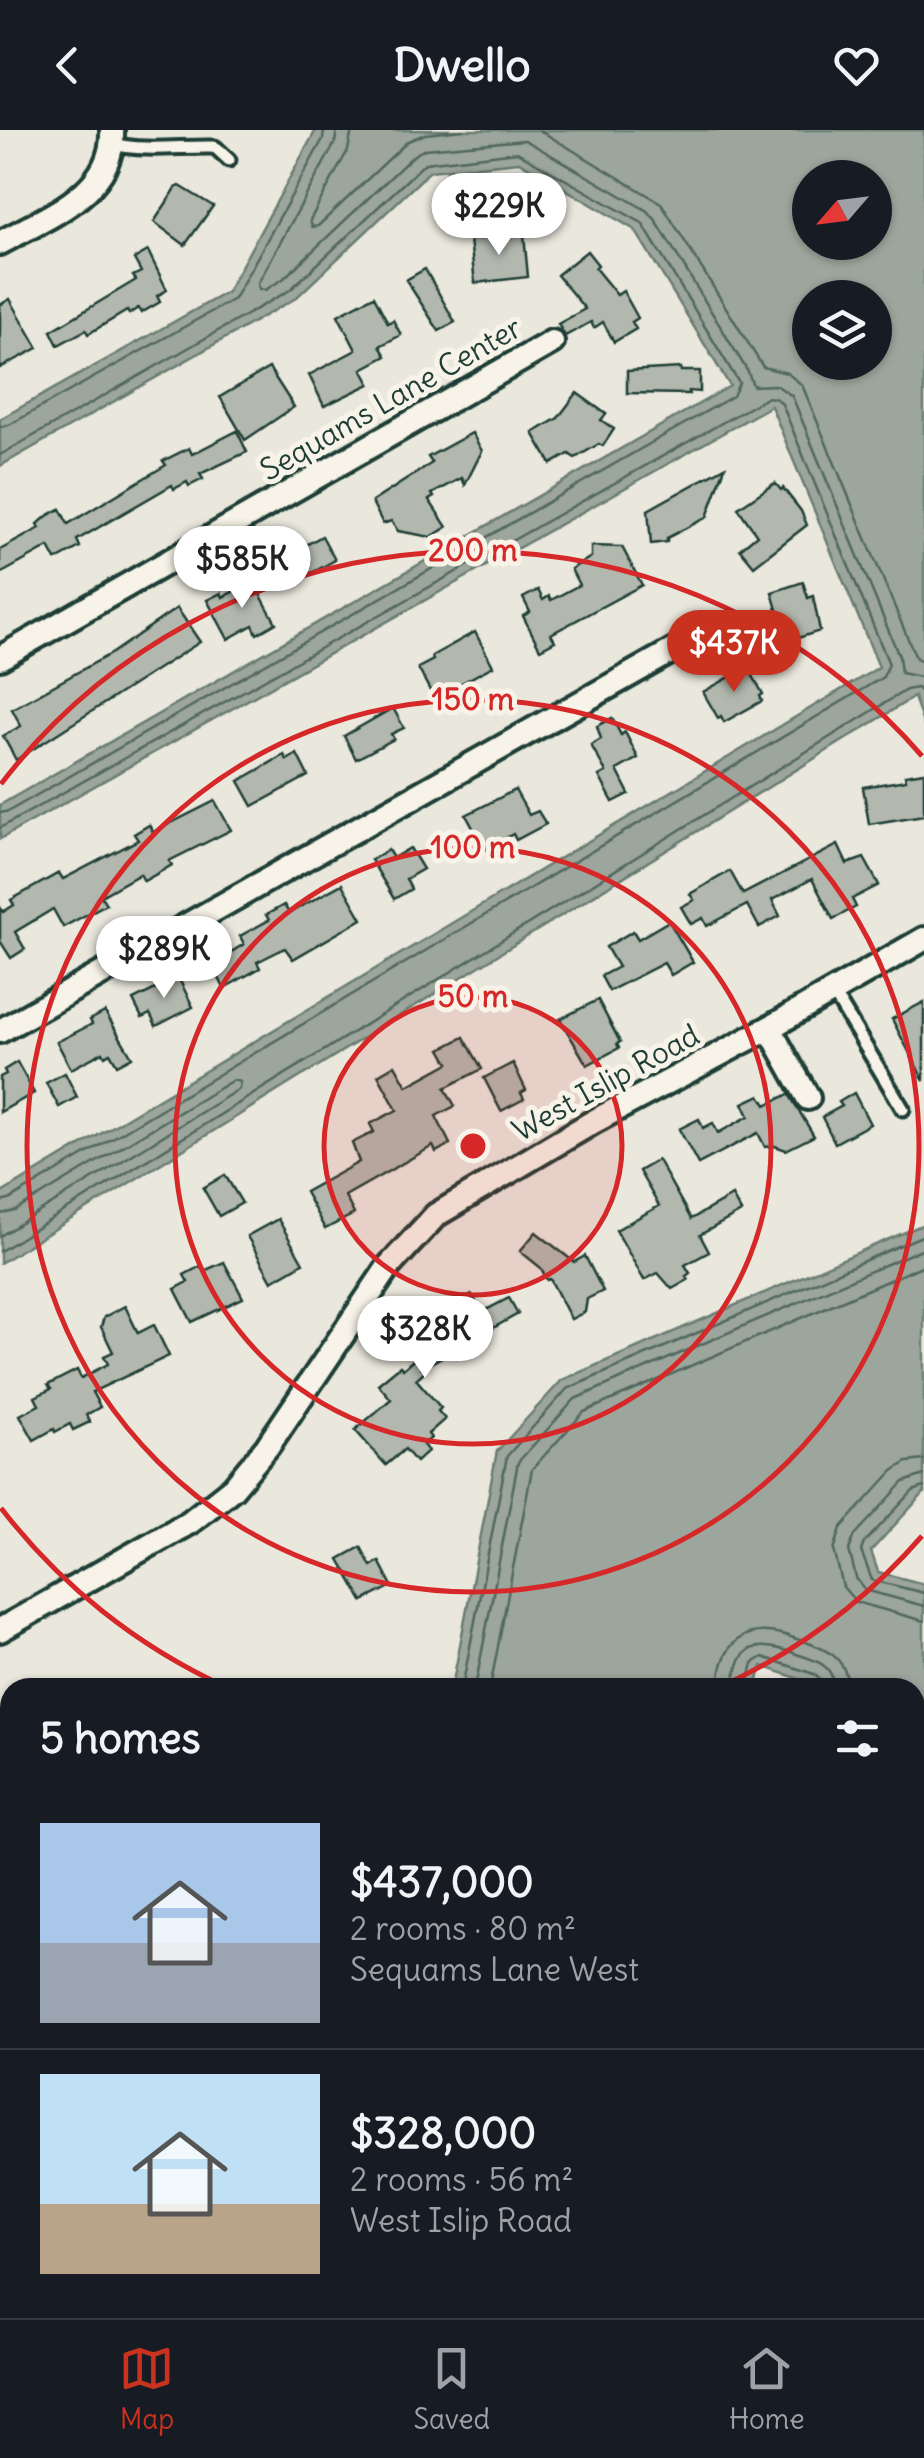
<!DOCTYPE html>
<html lang="en">
<head>
<meta charset="utf-8">
<style>
	:root { --surface:#171b24; --page:#242831; --text:#f1f3f6; --muted:#9ea1a6; --line:#363941; --accent:#c8321e }
	body { margin:0; font-family:Delius,sans-serif; background:var(--page); color:var(--text); height:100vh; display:flex; flex-direction:column; font-size:38px; white-space:nowrap }
	* { box-sizing:border-box; margin:0 }
	p { font-size:32px; color:var(--muted) }
	.icon { flex:none; width:55px; height:55px; fill:none; stroke:currentColor; stroke-width:2; stroke-linecap:round; stroke-linejoin:round }
	.map { position:relative; flex:1; overflow:hidden }
	.sheet { position:absolute; left:0px; top:1548px; width:925px; height:642px; display:flex; flex-direction:column; background:var(--surface); border-radius:30px 30px 0 0; box-shadow:0 2px 8px #0004 }
	.sheet>* { flex:none }
	.needle { width:65px; rotate:242deg }
	.tools { position:absolute; left:792px; top:30px; display:grid; gap:20px }
	.tools a { display:grid; place-items:center; width:100px; height:100px; border-radius:50%; background:var(--surface); box-shadow:0 2px 8px #0004; font-size:50px }
	.price { position:absolute; translate:-50% -85px; padding:0 22px; border-radius:35px; background:#fff; color:#222; font-size:32px; line-height:65px; filter:drop-shadow(0 2px 5px #0008) }
	.price::after { content:''; position:absolute; left:50%; top:60px; width:30px; height:22px; margin-left:-15px; background:inherit; clip-path:polygon(0 0,100% 0,50% 100%) }
	.price.selected { background:var(--accent); color:#fff }
	ul { padding:0; list-style:none }
	li { display:flex; align-items:center; gap:30px; height:250px; padding:0 40px }
	li+li { border-top:2px solid var(--line) }
	li span { display:grid; place-items:center; flex:none; width:280px; height:200px; border-radius:0px; color:#555 }
	li>.icon { margin-inline-start:auto }
	span .icon { width:120px; height:120px; fill:#fffc; stroke-width:1 }
	li b { font-size:42px }
	h2 { display:flex; justify-content:space-between; align-items:center; height:120px; padding:0 40px; font-size:42px }
	header { display:flex; justify-content:space-between; align-items:center; height:130px; padding:0 40px; background:var(--surface); font-size:45px; font-weight:700 }
	.tab-bar { display:flex; justify-content:space-around; align-items:center; height:140px; border-top:2px solid var(--line); background:var(--surface); font-size:28px; color:var(--muted) }
	.tab-bar a { display:grid; justify-items:center; gap:5px }
	.tab-bar .selected { color:var(--accent) }
	.map>svg:first-child { display:block }
</style>
</head>
<body>
<header><svg class="icon" aria-label="back" viewBox="0 0 24 24"><path d="M15 5l-7 7 7 7"/></svg>Dwello<svg class="icon" aria-label="heart" viewBox="0 0 24 24"><path d="M12 20l-8-8c-3-5 5-10 8-4 3-6 11-1 8 4z"/></svg></header>
<div class="map">
<svg width="924" height="2188" viewBox="0 0 924 2188">
	<rect width="100%" height="100%" fill="#eae8dd"/>
	<filter id="ink" filterUnits="userSpaceOnUse"><feTurbulence type="fractalNoise" baseFrequency=".01" numOctaves="2"/><feDisplacementMap in="SourceGraphic" scale="20" xChannelSelector="R" yChannelSelector="G"/><feConvolveMatrix kernelMatrix="1 2 1 2 8 2 1 2 1" color-interpolation-filters="sRGB"/></filter>
	<g filter="url(#ink)">
		<!-- water -->
		<g fill="#9ca69c" stroke="#6a7c72" stroke-width="2.5" fill-rule="evenodd">
			<path d="M316,0H924V596L914,567L0,1133V1064L879,537L771,276L0,709V675L730,256L635,100L519,32L430,41L296,168L0,336V289L227,162ZM810,48H875V112H810ZM810,168H875V232H810Z"/>
			<polygon points="924,1094 924,1363 871,1421 878,1442 924,1454 924,1634 915,1625 915,1558 823,1557 762,1536 756,1557 452,1557 497,1321 562,1250"/>
			<polygon points="10,1895 10,2107 0,2109 0,1900"/>
		</g>
		<g fill="none" stroke-linecap="round" stroke-linejoin="round">
			<!-- shore -->
			<g stroke="#51675e" stroke-width="2.5">
				<polyline points="337,0 335,13 258,153 259,159 265,160 283,149 414,25 425,19 525,10 646,80 655,89 748,242 753,256 776,255 792,266 899,526 901,543 924,548"/>
				<polyline points="352,0 348,20 310,90 312,97 318,96 408,11 425,4 463,0"/>
				<polyline points="539,0 661,73 763,237 787,243 802,255 916,528 924,532"/>
				<polyline points="0,297 9,295 234,169 323,9 324,0"/>
				<polyline points="0,325 290,160 425,33 517,22 642,93 739,253 733,266 9,681 0,683"/>
				<polyline points="0,698 768,267 777,269 782,274 889,534 883,547 9,1070 0,1072"/>
				<polyline points="0,1084 15,1081 233,950 240,952 239,959 0,1106"/>
				<polyline points="0,1121 906,560 917,558 924,565"/>
				<polyline points="924,1330 907,1332 893,1341 841,1398 834,1420 843,1457 856,1472 924,1491"/>
				<polyline points="924,1345 904,1352 855,1405 849,1420 856,1448 865,1460 924,1476"/>
				<polyline points="924,1357 913,1361 864,1413 861,1421 872,1450 924,1463"/>
				<polyline points="462,1558 507,1326 567,1259 924,1105"/>
				<polyline points="475,1558 518,1332 575,1269 924,1118"/>
				<polyline points="490,1558 532,1339 584,1282 924,1135"/>
				<path d="M719,1558C721,1507 749,1492 794,1508C821,1517 847,1524 848,1558"/>
				<path d="M734,1558C737,1512 757,1511 794,1523C804,1527 816,1529 824,1536C832,1542 833,1549 833,1558"/>
				<polyline points="747,1558 753,1533 763,1527 814,1544 820,1550 821,1558"/>
			</g>
		</g>
		<!-- building -->
		<g fill="#b2b8ae" stroke="#1f3d34" stroke-width="2.5">
			<polygon points="180,56 213,76 185,115 154,92 176,58"/>
			<polygon points="524,104 528,147 475,153 470,110"/>
			<polygon points="148,121 167,160 157,166 160,172 141,183 138,178 129,184 127,181 88,204 86,200 58,215 51,201 136,150 133,146 141,142 134,129"/>
			<polygon points="587,121 598,135 595,138 617,165 623,161 638,188 632,192 636,199 614,212 603,192 594,198 591,192 565,206 558,194 585,179 557,145"/>
			<polygon points="425,139 455,192 439,201 406,150"/>
			<polygon points="374,166 388,193 393,190 401,205 380,216 386,226 362,239 370,254 324,276 309,245 356,220 338,185"/>
			<polygon points="10,169 38,218 0,238 0,175"/>
			<polygon points="269,238 294,277 245,310 220,267"/>
			<polygon points="681,238 681,241 700,241 700,262 689,261 689,264 627,263 627,241"/>
			<polygon points="577,263 606,284 601,290 614,299 603,316 599,314 575,328 569,324 551,334 533,303 558,288"/>
			<polygon points="237,301 247,322 200,344 203,349 189,356 187,352 174,359 172,355 77,410 80,417 56,430 49,417 0,444 0,420 40,398 38,394 47,386 60,379 68,394 166,335 163,331 189,318 192,324"/>
			<polygon points="472,303 482,321 465,355 462,348 432,364 434,367 429,370 447,397 431,407 398,401 391,391 383,394 372,372 432,333 428,327"/>
			<polygon points="725,337 707,387 667,408 667,412 651,414 648,380"/>
			<polygon points="775,353 781,360 783,358 801,381 807,395 754,436 740,419 757,405 738,378"/>
			<polygon points="322,406 335,430 294,453 281,429"/>
			<polygon points="591,416 622,417 642,455 551,504 555,511 540,519 523,486 530,482 523,468 538,460 543,470 549,466 551,470 579,455 571,439 591,427"/>
			<polygon points="253,451 276,493 257,504 253,495 228,509 207,470 221,463 223,467"/>
			<polygon points="803,452 808,468 813,466 820,501 792,510 789,499 783,501 772,462"/>
			<polygon points="177,478 200,512 16,630 3,606 21,596 12,579 112,523"/>
			<polygon points="475,502 493,536 434,568 418,538 433,530 432,526"/>
			<polygon points="748,537 763,564 760,566 762,571 724,592 721,586 718,588 703,562"/>
			<polygon points="393,578 404,598 391,604 394,609 356,629 344,606"/>
			<polygon points="612,588 621,605 625,602 638,628 617,640 629,664 613,672 599,646 606,642 591,615 601,609 597,596"/>
			<polygon points="297,624 308,646 253,676 239,651 284,625 287,630"/>
			<polygon points="924,642 924,685 869,694 863,657 906,650 905,645"/>
			<polygon points="515,660 529,685 538,681 546,694 516,710 513,704 485,720 466,685"/>
			<polygon points="215,671 231,700 169,731 172,735 144,751 140,744 101,766 106,774 63,797 53,779 15,802 25,819 11,828 0,811 0,777 3,782 14,775 11,770 59,743 63,749 138,710 134,704 149,695 153,702"/>
			<polygon points="838,715 847,734 864,728 879,755 852,769 856,777 833,789 812,749 772,770 780,786 759,797 747,775 707,796 703,788 691,794 681,777 694,770 690,764 730,741 743,764"/>
			<polygon points="410,718 423,739 406,749 411,759 394,769 371,730 388,720 393,728"/>
			<polygon points="342,754 362,789 293,829 285,818 257,832 260,838 224,858 212,834 244,814 240,806 269,790 266,785 284,775 289,783"/>
			<polygon points="669,791 693,832 671,845 664,833 609,861 601,846 618,837 606,817 633,801 638,809"/>
			<polygon points="176,843 193,877 156,896 150,884 142,888 133,870 164,855 162,850"/>
			<polygon points="598,870 620,912 617,914 619,918 587,935 560,889"/>
			<polygon points="924,872 924,951 892,889"/>
			<polygon points="105,882 132,927 117,935 110,923 105,926 103,922 71,939 57,912 92,894 90,890"/>
			<polygon points="464,907 482,939 445,958 455,976 436,986 450,1014 436,1022 433,1016 345,1066 354,1084 325,1099 305,1062 359,1032 352,1013 374,1002 370,994 397,980 378,945 395,935 407,956 449,933 441,919"/>
			<polygon points="17,932 34,963 0,982 0,947 6,944 4,940"/>
			<polygon points="513,933 526,960 521,963 524,969 501,981 484,948"/>
			<polygon points="65,943 77,967 59,977 46,953"/>
			<polygon points="854,963 870,994 835,1013 822,987 842,976 839,972"/>
			<polygon points="789,964 814,1006 786,1020 775,1016 765,1017 758,1003 698,1034 679,999 699,989 703,998 713,993 718,1003 749,986 743,973 760,965 766,975"/>
			<polygon points="658,1030 691,1089 732,1066 741,1082 700,1105 709,1122 685,1135 690,1143 686,1146 688,1150 672,1159 658,1143 644,1150 616,1100 659,1076 639,1041"/>
			<polygon points="225,1045 242,1073 219,1086 203,1058"/>
			<polygon points="278,1089 303,1133 272,1151 247,1106"/>
			<polygon points="536,1102 574,1132 585,1126 603,1161 587,1169 585,1182 571,1189 550,1149 547,1150 541,1138 520,1121"/>
			<polygon points="224,1132 243,1168 192,1192 175,1159 188,1152 184,1145 201,1136 204,1141"/>
			<polygon points="472,1165 482,1182 509,1168 518,1184 422,1238 425,1241 416,1249 441,1278 438,1281 445,1289 428,1304 431,1308 423,1315 428,1321 416,1332 405,1319 386,1335 355,1300 391,1269 378,1254 400,1236 403,1239 430,1215 418,1194"/>
			<polygon points="125,1176 138,1203 154,1195 169,1226 92,1262 100,1277 86,1285 90,1292 73,1300 70,1294 55,1302 54,1299 34,1310 20,1285 39,1275 35,1267 51,1259 48,1255 77,1240 81,1248 108,1234 104,1226 113,1222 101,1197 104,1187"/>
			<polygon points="361,1417 371,1436 379,1431 392,1456 363,1471 339,1429"/>
		</g>
		<g fill="none" stroke-linecap="round" stroke-linejoin="round">
			<defs>
				<g id="service">
					<path d="M113,14C146,22 180,16 215,17L229,30"/>
					<polyline points="833,862 903,979"/>
				</g>
				<g id="minor">
					<path d="M0,113C46,87 115,63 112,0"/>
					<polyline points="0,528 552,212"/>
					<polyline points="769,898 808,968"/>
					<polyline points="0,901 702,504"/>
					<polyline points="0,1500 190,1392 233,1358 267,1317 389,1136 436,1085 593,992 769,898 924,809"/>
					<polyline points="915,1698 924,1709"/>
					<polyline points="915,1888 924,1897"/>
					<polyline points="915,2131 924,2126"/>
					<polyline points="0,2135 10,2133"/>
					<polyline points="914,2180 922,2188"/>
					<polyline points="182,2188 190,2180"/>
					<polyline points="490,2188 498,2180"/>
					<polyline points="821,2188 832,2180"/>
				</g>
			</defs>
			<!-- service casing -->
			<use href="#service" stroke="#1f3d34" stroke-width="19"/>
			<!-- minor casing -->
			<use href="#minor" stroke="#1f3d34" stroke-width="30"/>
			<!-- service -->
			<use href="#service" stroke="#f7f3e8" stroke-width="11"/>
			<!-- minor -->
			<use href="#minor" stroke="#f7f3e8" stroke-width="22"/>
		</g>
	</g>
	<!-- distance rings -->
	<circle cx="473" cy="1016" r="149" fill="#d62828" fill-opacity=".12"/>
	<g fill="none" stroke="#d62828" stroke-width="5">
		<circle cx="473" cy="1016" r="149"/>
		<circle cx="473" cy="1016" r="298"/>
		<circle cx="473" cy="1016" r="446"/>
		<path d="M922 1406A595 595 0 0 1 720 1557M226 1557A595 595 0 0 1 1 1378M1 654A595 595 0 0 1 922 626"/>
	</g>
	<g text-anchor="middle" stroke-width="10" stroke-linejoin="round" paint-order="stroke">
		<!-- street labels -->
		<g font-size="30" fill="#1f3d34" stroke="#f7f3e8">
			<text transform="translate(391 269) rotate(-30)" y="10">Sequams Lane Center</text>
			<text transform="translate(606 953) rotate(-29)" y="10">West Islip Road</text>
		</g>
	</g>
	<circle cx="473" cy="1016" r="15" fill="#d62828" stroke="#f7f3e8" stroke-width="5"/>
	<g font-size="30" text-anchor="middle" font-weight="bold" fill="#d62828" stroke="#f7f3e8" stroke-width="10" stroke-linejoin="round" paint-order="stroke">
		<text x="473" y="431">200 m</text>
		<text x="473" y="580">150 m</text>
		<text x="473" y="728">100 m</text>
		<text x="473" y="877">50 m</text>
	</g>
</svg>
<div class="tools">
<a><svg class="needle" viewBox="-14 -14 28 28"><path d="M0-13l5 13h-10z" fill="#e53935"/><path d="M0 13l5-13h-10z" fill="#9ea1a6"/></svg></a>
<a><svg class="icon" aria-label="layers" viewBox="0 0 24 24"><path d="M12 4l9 5-9 5-9-5zM3 14l9 5 9-5"/></svg></a>
</div>
<b class="price" style="left:499px;top:128px">$229K</b>
<b class="price" style="left:242px;top:481px">$585K</b>
<b class="price selected" style="left:734px;top:565px">$437K</b>
<b class="price" style="left:164px;top:871px">$289K</b>
<b class="price" style="left:425px;top:1251px">$328K</b>
<section class="sheet">
<h2>5 homes<svg class="icon" aria-label="filters" viewBox="0 0 24 24"><path d="M4 7h16M4 17h16"/><circle cx="9" cy="7" r="2"/><circle cx="15" cy="17" r="2"/></svg></h2>
<ul>
<li><span style="background:linear-gradient(#a9c7e8 60%,#9aa5b1 0)"><svg class="icon" aria-label="home" viewBox="0 0 24 24"><path d="M3 11l9-7 9 7M6 9v11h12V9"/></svg></span><div><b>$437,000</b><p>2 rooms · 80 m²</p><p>Sequams Lane West</p></div></li>
<li><span style="background:linear-gradient(#bfe0f5 65%,#b9a48a 0)"><svg class="icon" aria-label="home" viewBox="0 0 24 24"><path d="M3 11l9-7 9 7M6 9v11h12V9"/></svg></span><div><b>$328,000</b><p>2 rooms · 56 m²</p><p>West Islip Road</p></div></li>
</ul>
</section>
</div>
<nav class="tab-bar">
<a class="selected"><svg class="icon" aria-label="map" viewBox="0 0 24 24"><path d="M3 6l6-2 6 2 6-2v14l-6 2-6-2-6 2zM9 4v14M15 6v14"/></svg>Map</a>
<a><svg class="icon" aria-label="saved" viewBox="0 0 24 24"><path d="M7 4h10v16l-5-4-5 4z"/></svg>Saved</a>
<a><svg class="icon" aria-label="home" viewBox="0 0 24 24"><path d="M3 11l9-7 9 7M6 9v11h12V9"/></svg>Home</a>
</nav>
</body>
</html>
